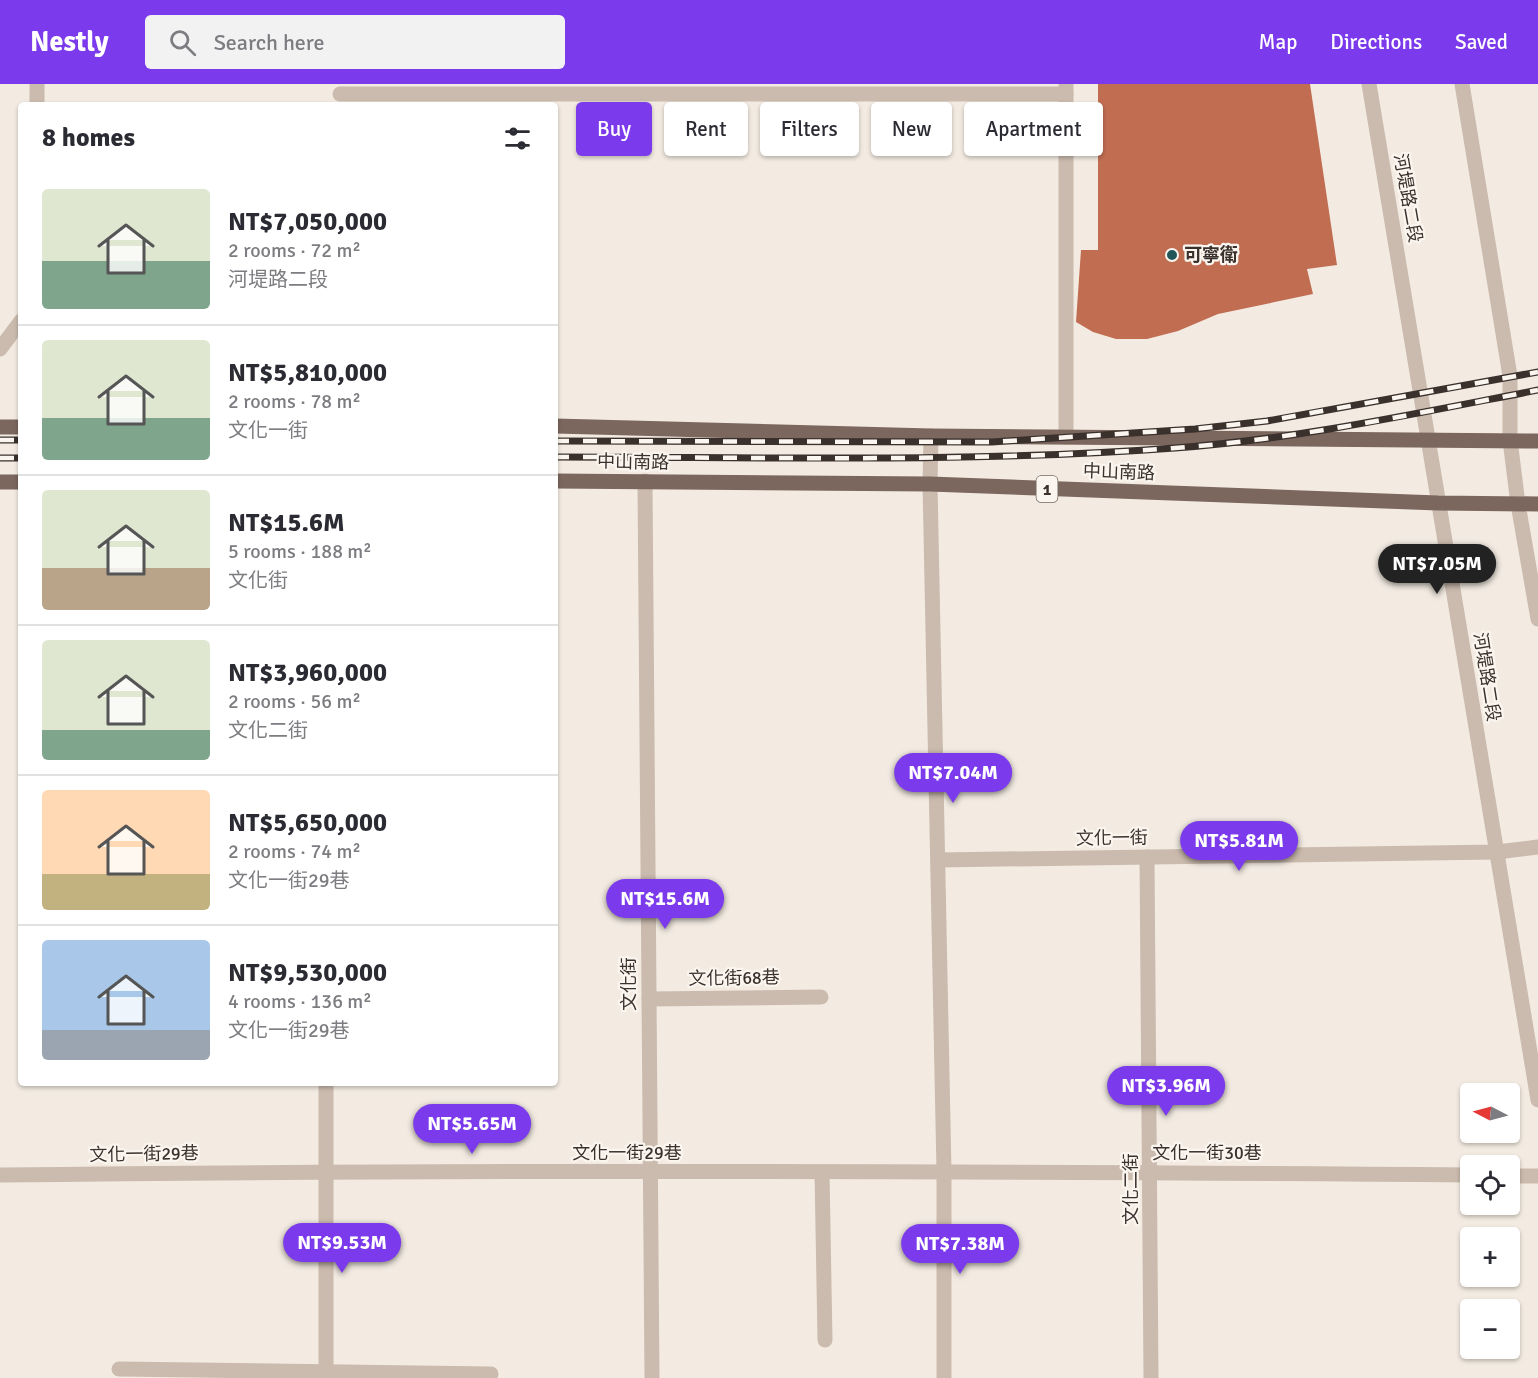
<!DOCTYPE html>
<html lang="en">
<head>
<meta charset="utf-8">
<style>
	:root { --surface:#fff; --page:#f2f2f3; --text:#2b2b33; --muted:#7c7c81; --line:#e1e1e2; --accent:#7c3aed }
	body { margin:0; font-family:Signika,"Noto Sans TC",sans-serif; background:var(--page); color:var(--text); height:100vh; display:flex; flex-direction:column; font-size:22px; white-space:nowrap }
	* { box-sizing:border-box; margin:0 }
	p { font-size:20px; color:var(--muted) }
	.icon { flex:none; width:33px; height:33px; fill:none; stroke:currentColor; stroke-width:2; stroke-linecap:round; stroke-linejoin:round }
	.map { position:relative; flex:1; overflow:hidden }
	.details { position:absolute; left:18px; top:18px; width:540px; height:984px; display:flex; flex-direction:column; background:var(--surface); border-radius:6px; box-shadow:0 2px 4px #0004 }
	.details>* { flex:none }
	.top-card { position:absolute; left:576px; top:18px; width:570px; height:54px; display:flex; gap:12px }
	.needle { width:39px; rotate:276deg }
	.tools { position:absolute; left:1460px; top:999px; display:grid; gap:12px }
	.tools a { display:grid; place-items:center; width:60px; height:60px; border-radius:6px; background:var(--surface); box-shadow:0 2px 4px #0004; font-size:30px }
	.price { position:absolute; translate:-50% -51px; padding:0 14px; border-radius:21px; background:var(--accent); color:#fff; font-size:20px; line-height:39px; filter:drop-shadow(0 2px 3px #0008) }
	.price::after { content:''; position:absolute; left:50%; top:36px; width:18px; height:14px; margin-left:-9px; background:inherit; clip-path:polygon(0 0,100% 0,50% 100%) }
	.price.current { background:#222; color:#fff }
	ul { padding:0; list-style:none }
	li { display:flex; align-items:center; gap:18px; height:150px; padding:0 24px }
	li+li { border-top:2px solid var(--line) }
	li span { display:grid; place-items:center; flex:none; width:168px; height:120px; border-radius:6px; color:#555 }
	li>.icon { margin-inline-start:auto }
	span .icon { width:72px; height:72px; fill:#fffc; stroke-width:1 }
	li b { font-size:26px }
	h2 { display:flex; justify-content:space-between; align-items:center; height:72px; padding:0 24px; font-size:26px }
	.tag { padding:0 21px; border-radius:6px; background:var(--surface); box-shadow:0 2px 4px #0004; font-size:21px; line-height:54px }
	.tag.current { background:var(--accent); color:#fff }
	header { display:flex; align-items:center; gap:36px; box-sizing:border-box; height:84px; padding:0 30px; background:var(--accent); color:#fff }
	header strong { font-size:28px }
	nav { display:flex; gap:33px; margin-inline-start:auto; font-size:21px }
	.search { width:420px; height:54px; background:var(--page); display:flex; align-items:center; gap:15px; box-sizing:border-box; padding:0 21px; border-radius:6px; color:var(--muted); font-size:22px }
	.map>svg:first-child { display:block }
</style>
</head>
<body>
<header>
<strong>Nestly</strong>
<div class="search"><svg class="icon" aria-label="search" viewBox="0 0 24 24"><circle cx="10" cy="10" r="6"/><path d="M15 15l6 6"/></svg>Search here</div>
<nav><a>Map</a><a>Directions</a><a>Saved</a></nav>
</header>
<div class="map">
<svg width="1538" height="1294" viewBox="0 0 1538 1294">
	<rect width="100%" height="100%" fill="#f3ebe2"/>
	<!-- building -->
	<polygon fill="#c06d52" points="1098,0 1310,0 1337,181 1307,185 1313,210 1218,230 1178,247 1147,255 1116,255 1093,248 1076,238 1081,166 1098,166"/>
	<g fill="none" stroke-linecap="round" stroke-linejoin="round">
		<!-- minor -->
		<g stroke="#cbbbae" stroke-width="15">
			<polyline points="1066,0 1066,353"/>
			<polyline points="1369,0 1538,1016"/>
			<polyline points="1462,0 1510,292 1510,356 1518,420 1538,535"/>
			<polyline points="340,10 1066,10"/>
			<polyline points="37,21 37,0"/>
			<polyline points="0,265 21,237"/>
			<polyline points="931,352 930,400 944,1088 944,1294"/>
			<polyline points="645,397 652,1294"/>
			<polyline points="1147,773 1151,1294"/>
			<polyline points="938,776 1497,768 1538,763"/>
			<polyline points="649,915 821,913"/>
			<polyline points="822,1088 825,1256"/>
			<path d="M0,1091C490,1085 980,1087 1470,1091"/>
			<polyline points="1509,1092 1538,1092"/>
			<polyline points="119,1285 491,1290"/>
			<polyline points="326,1294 326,999"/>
		</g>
		<!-- major -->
		<g stroke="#7b675e" stroke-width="15">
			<polyline points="555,342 931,352 1538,357"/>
			<polyline points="0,343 21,343"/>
			<polyline points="555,397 930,400 1438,419 1538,420"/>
			<polyline points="0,398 21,398"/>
		</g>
		<defs>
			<g id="rail">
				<polyline points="0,356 21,356"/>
				<polyline points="555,357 992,358 1195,345 1267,337 1538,288"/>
				<path d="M555,373C762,373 969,379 1175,364C1298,355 1418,329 1538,306"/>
				<polyline points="0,374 21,374"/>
			</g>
		</defs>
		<!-- rail casing -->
		<use href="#rail" stroke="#3a302c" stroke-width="7"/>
		<!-- rail -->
		<use href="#rail" stroke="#faf5ee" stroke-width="4.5" stroke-dasharray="14" stroke-linecap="butt"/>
	</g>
	<!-- markers -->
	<circle fill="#235659" stroke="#faf5ee" stroke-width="2" cx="1172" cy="171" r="6"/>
	<g text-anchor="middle" stroke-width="4.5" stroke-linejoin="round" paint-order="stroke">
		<!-- shield labels -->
		<rect fill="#faf5ee" stroke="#746b66" stroke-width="1.5" x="1036.5" y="392" width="21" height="26" rx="4.5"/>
		<g font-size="16" font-weight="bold" fill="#3a302c">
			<text x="1047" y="411">1</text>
		</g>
		<!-- street labels -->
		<g font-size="18" fill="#3a302c" stroke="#faf5ee">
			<text transform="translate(1408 114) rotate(80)" y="6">河堤路二段</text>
			<text transform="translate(633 378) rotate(1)" y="6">中山南路</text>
			<text transform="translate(1119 388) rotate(2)" y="6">中山南路</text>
			<text transform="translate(1487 593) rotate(81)" y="6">河堤路二段</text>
			<text transform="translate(1112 754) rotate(-1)" y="6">文化一街</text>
			<text transform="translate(734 894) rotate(-1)" y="6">文化街68巷</text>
			<text transform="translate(629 900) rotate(-90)" y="6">文化街</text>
			<text x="627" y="1075">文化一街29巷</text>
			<text x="1207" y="1075">文化一街30巷</text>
			<text transform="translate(144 1070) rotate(-1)" y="6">文化一街29巷</text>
			<text transform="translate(1131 1105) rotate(-90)" y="6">文化二街</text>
		</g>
		<!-- poi labels -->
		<g font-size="18" font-weight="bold" fill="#3a302c" stroke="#faf5ee" text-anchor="start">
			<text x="1184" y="177">可寧衛</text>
		</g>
	</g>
</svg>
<div class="tools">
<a><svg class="needle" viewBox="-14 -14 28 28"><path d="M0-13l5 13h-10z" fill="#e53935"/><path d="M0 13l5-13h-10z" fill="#7c7c81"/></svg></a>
<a><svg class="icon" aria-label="locate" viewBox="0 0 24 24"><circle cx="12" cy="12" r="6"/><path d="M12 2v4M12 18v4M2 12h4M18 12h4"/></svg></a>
<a>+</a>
<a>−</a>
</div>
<b class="price current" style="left:1437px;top:511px">NT$7.05M</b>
<b class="price" style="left:953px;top:720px">NT$7.04M</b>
<b class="price" style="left:1239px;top:788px">NT$5.81M</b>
<b class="price" style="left:665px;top:846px">NT$15.6M</b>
<b class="price" style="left:1166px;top:1033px">NT$3.96M</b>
<b class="price" style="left:472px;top:1071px">NT$5.65M</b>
<b class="price" style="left:342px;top:1190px">NT$9.53M</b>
<b class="price" style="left:960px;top:1191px">NT$7.38M</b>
<div class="top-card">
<a class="tag current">Buy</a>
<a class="tag">Rent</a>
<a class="tag">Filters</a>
<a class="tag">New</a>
<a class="tag">Apartment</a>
</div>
<section class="details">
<h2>8 homes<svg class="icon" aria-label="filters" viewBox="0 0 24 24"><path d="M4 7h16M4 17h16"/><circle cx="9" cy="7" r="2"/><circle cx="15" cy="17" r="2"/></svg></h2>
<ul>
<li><span style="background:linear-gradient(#dfe7d0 60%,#7fa58c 0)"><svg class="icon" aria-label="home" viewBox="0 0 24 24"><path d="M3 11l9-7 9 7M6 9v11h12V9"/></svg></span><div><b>NT$7,050,000</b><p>2 rooms · 72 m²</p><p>河堤路二段</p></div></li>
<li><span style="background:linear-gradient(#dfe7d0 65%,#7fa58c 0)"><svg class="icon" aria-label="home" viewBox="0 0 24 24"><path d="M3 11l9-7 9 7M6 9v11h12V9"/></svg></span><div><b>NT$5,810,000</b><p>2 rooms · 78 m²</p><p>文化一街</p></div></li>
<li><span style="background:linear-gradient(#dfe7d0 65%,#b9a48a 0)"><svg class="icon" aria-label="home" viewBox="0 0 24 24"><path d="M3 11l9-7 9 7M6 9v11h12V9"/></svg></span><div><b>NT$15.6M</b><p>5 rooms · 188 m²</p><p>文化街</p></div></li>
<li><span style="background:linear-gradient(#dfe7d0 75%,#7fa58c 0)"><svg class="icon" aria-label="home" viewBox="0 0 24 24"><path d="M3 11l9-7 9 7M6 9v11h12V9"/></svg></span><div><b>NT$3,960,000</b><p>2 rooms · 56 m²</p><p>文化二街</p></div></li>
<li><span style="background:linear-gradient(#ffd9b3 70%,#c2b280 0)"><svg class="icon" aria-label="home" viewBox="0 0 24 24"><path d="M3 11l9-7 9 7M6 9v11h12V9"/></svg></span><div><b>NT$5,650,000</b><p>2 rooms · 74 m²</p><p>文化一街29巷</p></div></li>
<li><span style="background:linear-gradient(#a9c7e8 75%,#9aa5b1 0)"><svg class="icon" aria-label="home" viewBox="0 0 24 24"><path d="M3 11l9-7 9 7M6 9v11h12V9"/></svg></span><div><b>NT$9,530,000</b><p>4 rooms · 136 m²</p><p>文化一街29巷</p></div></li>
</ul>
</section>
</div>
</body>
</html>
